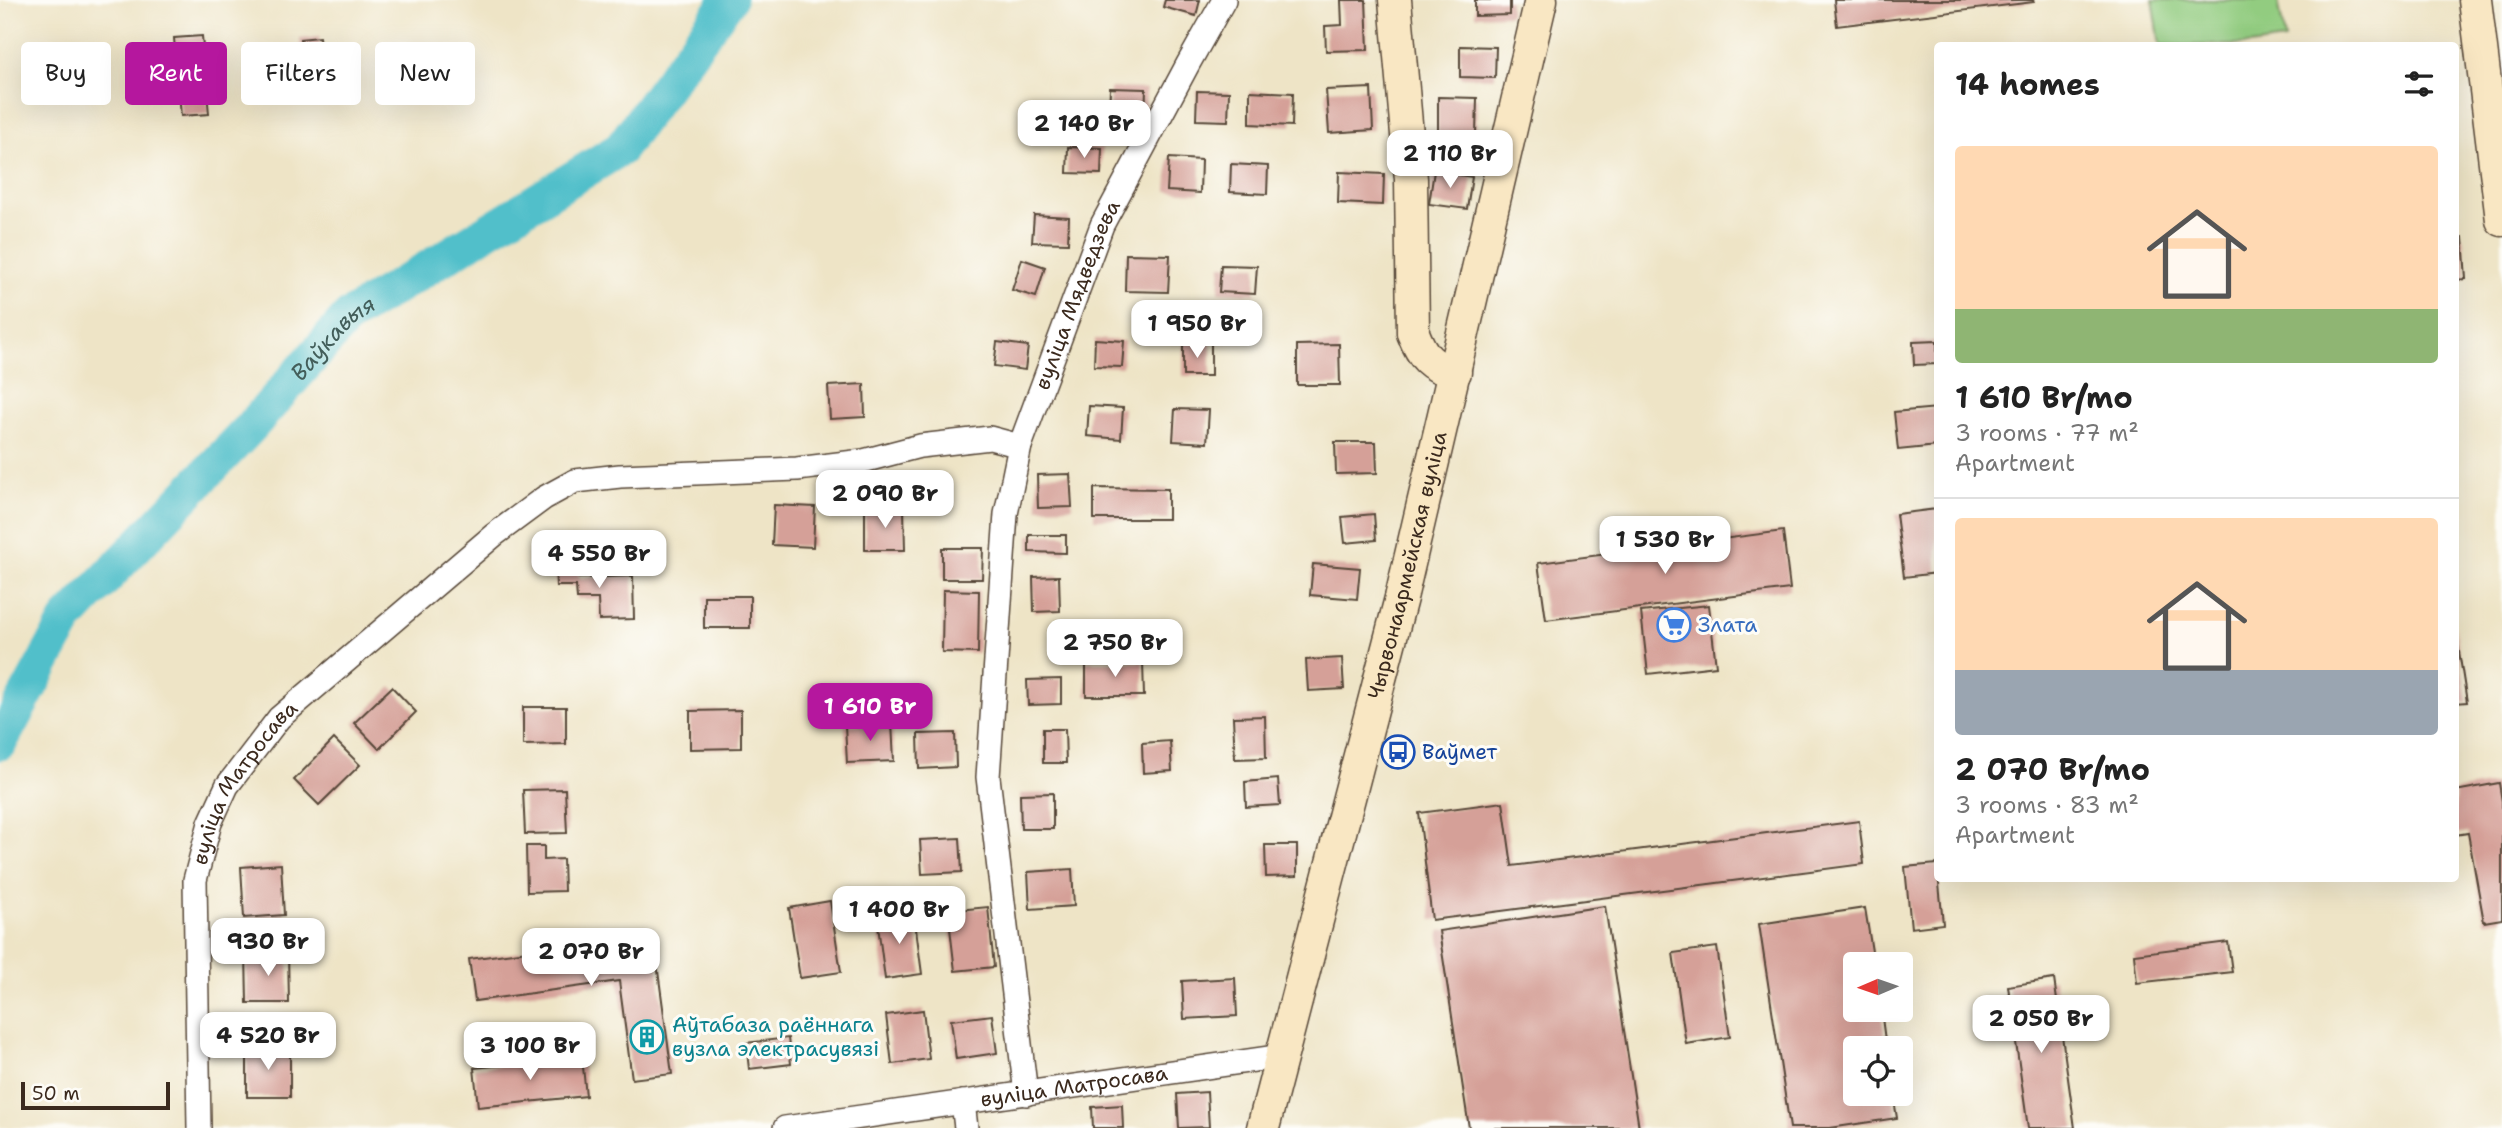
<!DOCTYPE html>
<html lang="en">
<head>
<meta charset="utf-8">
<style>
	:root { --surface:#fff; --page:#f2f2f2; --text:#222; --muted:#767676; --line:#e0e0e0; --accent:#b5179e }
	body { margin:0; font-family:"Shantell Sans",sans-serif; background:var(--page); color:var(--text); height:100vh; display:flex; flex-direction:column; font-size:26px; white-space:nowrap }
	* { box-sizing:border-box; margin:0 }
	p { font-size:23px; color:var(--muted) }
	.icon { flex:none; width:38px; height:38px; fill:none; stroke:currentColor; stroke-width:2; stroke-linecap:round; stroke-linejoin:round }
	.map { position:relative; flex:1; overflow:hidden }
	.drawer { position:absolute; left:1934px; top:42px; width:525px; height:840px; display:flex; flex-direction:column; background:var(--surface); border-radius:7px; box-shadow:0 7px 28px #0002 }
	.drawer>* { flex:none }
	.banner { position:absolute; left:21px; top:42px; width:665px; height:63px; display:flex; gap:14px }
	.needle { width:46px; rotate:268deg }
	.tools { position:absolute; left:1843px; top:952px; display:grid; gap:14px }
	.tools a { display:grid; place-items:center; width:70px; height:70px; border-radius:7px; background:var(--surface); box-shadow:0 7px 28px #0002; font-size:35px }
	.scale { position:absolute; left:21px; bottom:18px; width:149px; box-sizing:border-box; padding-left:7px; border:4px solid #3b2a1e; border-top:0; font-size:19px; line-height:24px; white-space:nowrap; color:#3b2a1e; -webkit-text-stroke:5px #fdfcf7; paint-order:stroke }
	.price { position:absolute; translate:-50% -60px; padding:0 16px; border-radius:14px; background:#fff; color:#222; font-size:23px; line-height:46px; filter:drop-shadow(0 2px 4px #0008) }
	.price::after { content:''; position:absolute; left:50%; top:42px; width:21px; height:16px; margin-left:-10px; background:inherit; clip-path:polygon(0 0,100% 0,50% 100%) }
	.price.active { background:var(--accent); color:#fff }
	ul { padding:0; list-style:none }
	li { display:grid; align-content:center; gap:14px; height:371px; padding:0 21px }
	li+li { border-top:2px solid var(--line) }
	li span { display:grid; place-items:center; height:217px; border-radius:7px; color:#555 }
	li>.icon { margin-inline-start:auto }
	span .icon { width:126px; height:126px; fill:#fffc; stroke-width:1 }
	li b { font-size:30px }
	h2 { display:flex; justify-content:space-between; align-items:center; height:84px; padding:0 21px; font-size:30px }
	.tag { padding:0 24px; border-radius:7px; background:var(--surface); box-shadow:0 7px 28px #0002; font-size:24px; line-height:63px }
	.tag.active { background:var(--accent); color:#fff }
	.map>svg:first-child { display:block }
</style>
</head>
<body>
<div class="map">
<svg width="2502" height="1128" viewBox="0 0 2502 1128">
	<rect width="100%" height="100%" fill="#fdfcf7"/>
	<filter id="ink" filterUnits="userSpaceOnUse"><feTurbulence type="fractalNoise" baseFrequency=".0143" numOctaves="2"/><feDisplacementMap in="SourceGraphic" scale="14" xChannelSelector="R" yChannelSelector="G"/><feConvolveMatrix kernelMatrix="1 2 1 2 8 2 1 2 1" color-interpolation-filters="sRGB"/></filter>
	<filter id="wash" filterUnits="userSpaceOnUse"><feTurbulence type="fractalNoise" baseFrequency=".00686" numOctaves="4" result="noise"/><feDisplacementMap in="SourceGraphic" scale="28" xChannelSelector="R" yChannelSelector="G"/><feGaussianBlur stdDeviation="1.57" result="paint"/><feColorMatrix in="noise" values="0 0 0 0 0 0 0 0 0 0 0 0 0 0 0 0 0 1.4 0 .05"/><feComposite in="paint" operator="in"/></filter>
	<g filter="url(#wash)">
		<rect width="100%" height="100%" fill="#eee4c6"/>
		<!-- green -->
		<polygon fill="#92cc80" stroke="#667b4f" stroke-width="2" points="2153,0 2278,0 2285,40 2250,45 2160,45"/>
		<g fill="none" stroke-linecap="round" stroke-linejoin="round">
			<!-- river -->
			<path stroke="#51bfca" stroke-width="35" id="s1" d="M0,743L68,618L250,428L348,317L620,149L729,0"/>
		</g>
		<g id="blocks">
			<!-- building -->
			<g fill="#d5a098">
				<polygon points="1165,0 1200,0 1196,16 1163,7"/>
				<polygon points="1341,0 1366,0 1368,50 1326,51 1325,26 1342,25"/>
				<polygon points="1475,0 1510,0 1510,15 1475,16"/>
				<polygon points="1834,0 2033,0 2034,2 1837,26"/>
				<polygon points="202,36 209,114 181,116 174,38"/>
				<polygon points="319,37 324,77 305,79 300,39"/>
				<polygon points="1460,46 1496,47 1495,78 1460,77"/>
				<polygon points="1110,88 1146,89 1145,116 1109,114"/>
				<polygon points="1371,88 1373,130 1329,133 1326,90"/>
				<polygon points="1197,91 1229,92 1228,121 1196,120"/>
				<polygon points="1250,91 1293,93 1292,126 1250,124"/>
				<polygon points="1438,97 1477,98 1476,134 1438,133"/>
				<polygon points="1068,147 1102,148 1101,174 1067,173"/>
				<polygon points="1169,158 1201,160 1200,193 1167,191"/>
				<polygon points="1231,164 1268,166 1267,194 1230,192"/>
				<polygon points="1434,171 1472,177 1467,209 1429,204"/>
				<polygon points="1339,172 1384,174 1383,205 1338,203"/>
				<polygon points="1034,215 1069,217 1068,243 1032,242"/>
				<polygon points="2455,237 2463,237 2466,279 2455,280"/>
				<polygon points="1126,254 1170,255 1168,292 1125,291"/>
				<polygon points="1022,259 1045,267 1036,297 1012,290"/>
				<polygon points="1221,265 1257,266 1255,294 1219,292"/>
				<polygon points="1095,339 1124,341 1122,367 1094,366"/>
				<polygon points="1937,341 1937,364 1914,365 1913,342"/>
				<polygon points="997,342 1028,346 1025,370 994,366"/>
				<rect x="1183" y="343" width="28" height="33"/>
				<polygon points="1339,344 1340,385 1297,385 1297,345"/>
				<polygon points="864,384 865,417 830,419 828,386"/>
				<polygon points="1089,406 1123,408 1121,439 1087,436"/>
				<polygon points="1937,408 1937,446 1898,450 1894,412"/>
				<polygon points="1175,409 1209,410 1207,443 1173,441"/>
				<polygon points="1335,442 1376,442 1377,473 1336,474"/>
				<polygon points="1070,474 1072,507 1038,508 1037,475"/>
				<polygon points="1094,488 1168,489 1168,519 1094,519"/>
				<polygon points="774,505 815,507 813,547 772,545"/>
				<polygon points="904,509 905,550 865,550 865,510"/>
				<polygon points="1937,509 1937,573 1904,577 1896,514"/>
				<polygon points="1374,514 1376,540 1345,543 1342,517"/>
				<polygon points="1783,531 1790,589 1546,620 1538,563"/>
				<polygon points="1029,535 1066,535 1066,553 1029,552"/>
				<polygon points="942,548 983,548 982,579 942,579"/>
				<polygon points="579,558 579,578 633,576 634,619 599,620 598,599 577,599 576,586 556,586 555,559"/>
				<polygon points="1313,564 1360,568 1357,599 1310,595"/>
				<polygon points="1059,576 1060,611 1034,612 1033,577"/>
				<polygon points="943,590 979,591 978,653 942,652"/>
				<rect x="704" y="596" width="46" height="32"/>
				<polygon points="1709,605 1716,666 1648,674 1641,612"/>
				<polygon points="2455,626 2467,702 2455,703"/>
				<polygon points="1342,658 1344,689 1308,691 1306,660"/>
				<polygon points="1086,662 1143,662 1144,696 1086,696"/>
				<polygon points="1061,679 1061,704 1028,705 1027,680"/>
				<polygon points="392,687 416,712 379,749 354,723"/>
				<polygon points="523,707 566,707 566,744 523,745"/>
				<polygon points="741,710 741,748 690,749 690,711"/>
				<polygon points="1265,716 1266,758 1235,759 1233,717"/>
				<polygon points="892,723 894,761 847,763 845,725"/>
				<polygon points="1043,729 1065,729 1066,763 1043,763"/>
				<polygon points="955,733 956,767 919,769 918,734"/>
				<polygon points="334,739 360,765 319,805 294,780"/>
				<polygon points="1170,741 1172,771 1143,773 1142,743"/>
				<polygon points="1278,779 1280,805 1246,807 1245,782"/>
				<polygon points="2499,783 2502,801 2502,919 2484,922 2468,833 2455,835 2455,791"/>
				<polygon points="565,789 567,833 525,834 523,790"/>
				<polygon points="1053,793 1053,829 1021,829 1020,794"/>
				<polygon points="1503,802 1512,866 1859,821 1864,864 1432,920 1419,813"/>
				<polygon points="960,838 962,872 922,874 920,840"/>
				<polygon points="1265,845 1297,845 1297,876 1266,877"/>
				<polygon points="526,846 544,846 544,860 563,859 564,891 527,892"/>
				<polygon points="281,864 284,915 244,918 241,867"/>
				<polygon points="1937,864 1943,924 1911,928 1905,867"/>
				<polygon points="1072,869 1074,906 1030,909 1028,872"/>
				<polygon points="830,901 841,972 800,978 789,908"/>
				<polygon points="1605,906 1639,1128 1469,1128 1439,931"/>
				<polygon points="988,907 994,967 955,971 948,911"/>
				<polygon points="1865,908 1874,964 1855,964 1855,1010 1881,1010 1886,1048 1855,1048 1855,1094 1893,1094 1897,1118 1830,1128 1790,1128 1759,924"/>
				<polygon points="914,914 922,974 885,979 877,918"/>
				<polygon points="653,934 672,1074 632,1079 619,981 475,1001 469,959"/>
				<polygon points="2228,942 2232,972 2137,983 2134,954"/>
				<polygon points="1717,947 1730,1037 1686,1044 1673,953"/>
				<polygon points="246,952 288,952 289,1003 247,1003"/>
				<polygon points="1235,978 1237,1016 1184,1019 1182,981"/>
				<polygon points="2054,979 2075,1128 2028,1128 2008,986"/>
				<polygon points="923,1010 929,1059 892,1064 886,1015"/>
				<polygon points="992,1015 997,1053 956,1059 951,1020"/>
				<polygon points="788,1038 791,1064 749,1069 746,1043"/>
				<rect x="247" y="1048" width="43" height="49"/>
				<polygon points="582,1057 586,1096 478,1107 474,1068"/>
				<polygon points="1207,1092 1209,1127 1179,1128 1177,1094"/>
				<polygon points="1122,1105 1123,1128 1093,1128 1092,1107"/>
			</g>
		</g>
	</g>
	<g filter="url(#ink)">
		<use href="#blocks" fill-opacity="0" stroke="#564637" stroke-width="2"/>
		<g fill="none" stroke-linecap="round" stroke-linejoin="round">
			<defs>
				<g id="street">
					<path id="s2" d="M1026,1094L988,777L1006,514L1020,446L1102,225L1188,64L1224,0"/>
					<polyline points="963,1102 966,1128"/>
					<path id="s3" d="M199,1128L195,880L210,823L227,786L279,718L494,535L544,498L575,481L620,476L797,469L863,461L920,446L990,438L1020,446"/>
					<path id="s4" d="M785,1128L1282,1056"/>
				</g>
				<g id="secondary">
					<path d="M1395,0L1411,179L1413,333C1422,356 1430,367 1455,372"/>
					<polyline points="2475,0 2502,220"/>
					<path id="s5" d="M1263,1128L1401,598L1541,0"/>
				</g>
			</defs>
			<!-- street casing -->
			<use href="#street" stroke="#564637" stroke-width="26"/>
			<!-- secondary casing -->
			<use href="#secondary" stroke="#564637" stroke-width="35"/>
			<!-- street -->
			<use href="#street" stroke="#fff" stroke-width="23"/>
			<!-- secondary -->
			<use href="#secondary" stroke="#f9e7c3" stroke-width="32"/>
		</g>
	</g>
	<!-- icons -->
	<defs>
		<symbol id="supermarket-ring" viewBox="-11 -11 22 22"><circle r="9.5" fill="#fdfcf7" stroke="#3f7fe0" stroke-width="1.5"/><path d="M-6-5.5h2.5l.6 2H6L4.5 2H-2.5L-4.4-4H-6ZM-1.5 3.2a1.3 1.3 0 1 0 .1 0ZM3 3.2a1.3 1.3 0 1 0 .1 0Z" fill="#3f7fe0"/></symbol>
		<symbol id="bus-ring" viewBox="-11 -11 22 22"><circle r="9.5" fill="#fdfcf7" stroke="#1a4fb4" stroke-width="1.5"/><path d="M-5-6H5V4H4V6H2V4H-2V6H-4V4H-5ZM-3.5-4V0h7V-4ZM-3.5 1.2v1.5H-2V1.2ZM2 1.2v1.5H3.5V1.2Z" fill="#1a4fb4"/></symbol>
		<symbol id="building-ring" viewBox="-11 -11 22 22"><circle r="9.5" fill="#fdfcf7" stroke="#0f9aa8" stroke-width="1.5"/><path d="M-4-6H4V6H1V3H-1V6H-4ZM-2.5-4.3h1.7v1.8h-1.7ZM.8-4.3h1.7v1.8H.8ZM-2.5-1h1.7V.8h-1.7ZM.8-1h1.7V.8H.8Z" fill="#0f9aa8"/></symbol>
	</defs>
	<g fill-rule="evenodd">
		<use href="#supermarket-ring" x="1655" y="606" width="38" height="38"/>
		<use href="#bus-ring" x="1379" y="733" width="38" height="38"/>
		<use href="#building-ring" x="628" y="1018" width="38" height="38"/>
	</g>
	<g text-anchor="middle" stroke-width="6" stroke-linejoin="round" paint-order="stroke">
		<!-- street labels -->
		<g font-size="21" fill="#3b2a1e" stroke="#fdfcf7">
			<text dy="7" stroke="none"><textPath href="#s2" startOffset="814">вуліца Мядведзева</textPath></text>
			<text dy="7" stroke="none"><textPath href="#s5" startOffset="581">Чырвонаармейская вуліца</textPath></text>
			<text dy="7" stroke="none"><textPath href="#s3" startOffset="359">вуліца Матросава</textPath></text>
			<text dy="7" stroke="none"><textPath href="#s4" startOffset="292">вуліца Матросава</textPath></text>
		</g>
		<!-- shop labels -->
		<g font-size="21" fill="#366cbe" stroke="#fdfcf7" text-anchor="start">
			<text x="1698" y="632">Злата</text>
		</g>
		<!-- transit labels -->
		<g font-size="21" fill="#164399" stroke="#fdfcf7" text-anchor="start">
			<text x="1422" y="759">Ваўмет</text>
		</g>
		<!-- culture labels -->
		<g font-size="21" fill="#0d838f" stroke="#fdfcf7" text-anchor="start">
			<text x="672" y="1032">Аўтабаза раённага<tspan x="672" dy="24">вузла электрасувязі</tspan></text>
		</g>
		<!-- water labels -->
		<g font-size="23" font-style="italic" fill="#435e5a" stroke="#fdfcf7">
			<text dy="8" stroke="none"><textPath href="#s1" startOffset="528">Ваўкавыя</textPath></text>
		</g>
	</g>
</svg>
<div class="tools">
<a><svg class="needle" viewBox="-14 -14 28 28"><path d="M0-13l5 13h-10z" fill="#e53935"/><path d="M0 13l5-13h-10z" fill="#767676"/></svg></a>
<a><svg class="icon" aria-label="locate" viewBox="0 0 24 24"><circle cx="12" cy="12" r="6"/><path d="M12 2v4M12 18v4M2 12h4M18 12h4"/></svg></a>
</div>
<div class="scale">50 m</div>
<b class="price" style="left:1084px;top:160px">2 140 Br</b>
<b class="price" style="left:1450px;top:190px">2 110 Br</b>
<b class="price" style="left:1197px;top:360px">1 950 Br</b>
<b class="price" style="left:885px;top:530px">2 090 Br</b>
<b class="price" style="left:1665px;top:576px">1 530 Br</b>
<b class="price" style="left:599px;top:590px">4 550 Br</b>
<b class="price" style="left:1115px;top:679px">2 750 Br</b>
<b class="price active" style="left:870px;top:743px">1 610 Br</b>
<b class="price" style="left:899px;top:946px">1 400 Br</b>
<b class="price" style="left:268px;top:978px">930 Br</b>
<b class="price" style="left:591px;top:988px">2 070 Br</b>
<b class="price" style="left:2041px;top:1055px">2 050 Br</b>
<b class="price" style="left:268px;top:1072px">4 520 Br</b>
<b class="price" style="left:530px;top:1082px">3 100 Br</b>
<div class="banner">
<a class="tag">Buy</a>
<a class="tag active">Rent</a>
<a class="tag">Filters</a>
<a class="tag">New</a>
</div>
<section class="drawer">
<h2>14 homes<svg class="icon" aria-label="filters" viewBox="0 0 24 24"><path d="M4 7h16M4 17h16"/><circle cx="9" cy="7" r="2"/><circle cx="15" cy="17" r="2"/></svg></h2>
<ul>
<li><span style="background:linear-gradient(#ffd9b3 75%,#8fb573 0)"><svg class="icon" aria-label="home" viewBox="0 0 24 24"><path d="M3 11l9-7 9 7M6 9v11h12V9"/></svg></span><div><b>1 610 Br/mo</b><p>3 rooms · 77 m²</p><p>Apartment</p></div></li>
<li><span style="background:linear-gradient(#ffd9b3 70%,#9aa5b1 0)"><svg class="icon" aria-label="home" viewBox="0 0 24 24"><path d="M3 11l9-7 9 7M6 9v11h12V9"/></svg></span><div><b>2 070 Br/mo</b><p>3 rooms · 83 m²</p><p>Apartment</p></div></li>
</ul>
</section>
</div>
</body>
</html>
